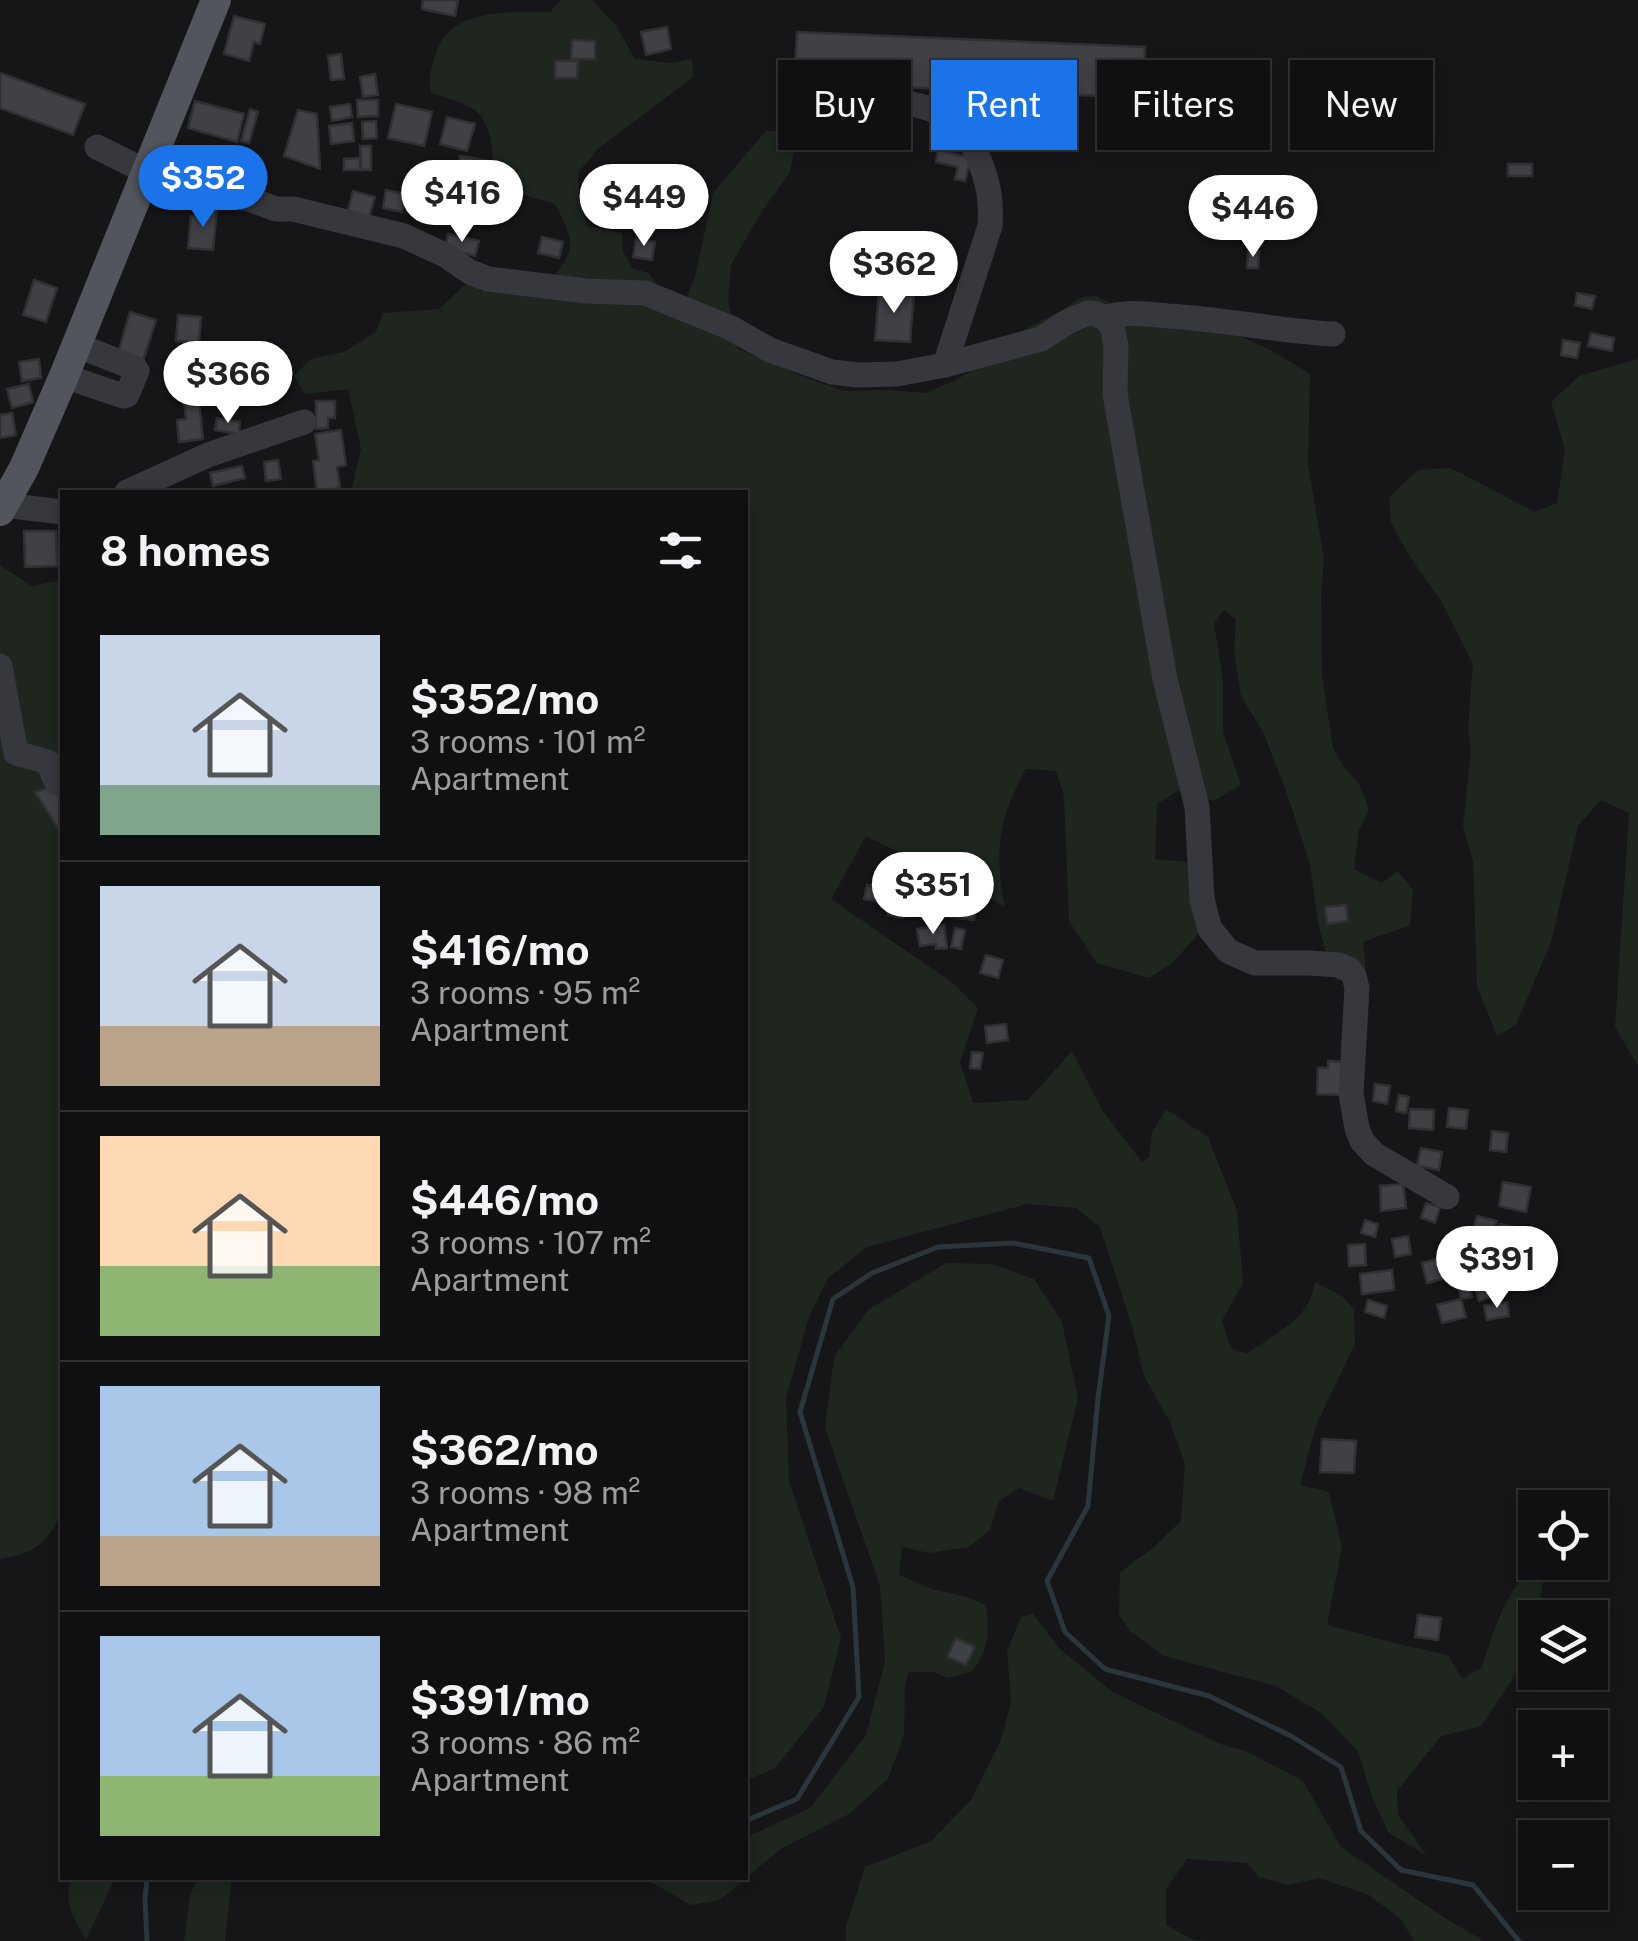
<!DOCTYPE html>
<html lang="en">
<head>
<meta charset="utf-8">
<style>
	:root { --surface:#101012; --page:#1e1e20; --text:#f1f3f6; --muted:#9c9d9f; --line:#303032; --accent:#1a73e8 }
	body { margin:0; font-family:"Public Sans",sans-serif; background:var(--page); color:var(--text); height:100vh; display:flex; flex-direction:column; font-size:38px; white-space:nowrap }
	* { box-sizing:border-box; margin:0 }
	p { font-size:32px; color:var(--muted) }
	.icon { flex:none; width:55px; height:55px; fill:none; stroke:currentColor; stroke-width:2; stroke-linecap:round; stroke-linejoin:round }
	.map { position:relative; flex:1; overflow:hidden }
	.panel { position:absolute; left:60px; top:490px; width:688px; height:1390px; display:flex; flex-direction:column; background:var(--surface); border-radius:0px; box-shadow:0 5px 15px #0003,0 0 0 2px var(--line) }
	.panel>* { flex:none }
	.guide { position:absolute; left:778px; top:60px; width:710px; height:90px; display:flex; gap:20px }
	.buttons { position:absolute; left:1518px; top:1490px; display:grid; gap:20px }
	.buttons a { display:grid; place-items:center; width:90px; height:90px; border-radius:0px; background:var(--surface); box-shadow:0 5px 15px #0003,0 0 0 2px var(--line); font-size:50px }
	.price { position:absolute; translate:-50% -85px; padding:0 22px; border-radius:35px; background:#fff; color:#222; font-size:32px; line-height:65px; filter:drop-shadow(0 2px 5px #0008) }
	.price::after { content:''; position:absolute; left:50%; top:60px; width:30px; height:22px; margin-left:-15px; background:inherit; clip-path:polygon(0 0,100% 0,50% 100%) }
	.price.current { background:var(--accent); color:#fff }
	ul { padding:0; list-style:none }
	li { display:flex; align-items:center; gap:30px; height:250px; padding:0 40px }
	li+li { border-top:2px solid var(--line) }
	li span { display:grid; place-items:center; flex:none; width:280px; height:200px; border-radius:0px; color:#555 }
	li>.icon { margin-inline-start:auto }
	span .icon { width:120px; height:120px; fill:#fffc; stroke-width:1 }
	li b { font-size:42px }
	h2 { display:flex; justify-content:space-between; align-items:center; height:120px; padding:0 40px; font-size:42px }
	.tag { padding:0 35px; border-radius:0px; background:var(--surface); box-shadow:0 5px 15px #0003,0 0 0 2px var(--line); font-size:35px; line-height:90px }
	.tag.current { background:var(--accent); color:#fff }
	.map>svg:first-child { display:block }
</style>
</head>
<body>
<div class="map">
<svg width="1638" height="1941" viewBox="0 0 1638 1941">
	<rect width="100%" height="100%" fill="#161618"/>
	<!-- green -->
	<g fill="#1e261f">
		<path d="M561,0H592L617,27L635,59L671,63L692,59L693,77L598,149L578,173L580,202L587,226L622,233L623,251L633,269L649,273L679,316L695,277L713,193L766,131H787L795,146L790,172L762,211L731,265L728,298L738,349L809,379L844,391L888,390L925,393L954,381L983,364L985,345L1022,331L1062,310L1082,297L1096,296L1117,306L1216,326L1267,348L1310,374L1308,465L1324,559L1321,597L1322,675L1333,748L1344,767L1359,784L1369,809L1359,830L1354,869L1382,883L1398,871L1413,890L1410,925L1363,942L1366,972L1337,981L1328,960L1318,923L1310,864L1285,788L1263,732L1241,696L1234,652L1236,619L1224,610L1214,624L1223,680V732L1241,785L1213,801L1177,791L1157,804L1155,859L1209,864L1218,913L1171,964L1149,978L1097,963L1069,921L1064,796L1056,771L1026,769C998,819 994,851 1005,907L942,873L866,836L831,899L953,983L978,1008L960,1062L973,1103L1028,1100L1072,1051L1102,1110L1142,1162L1149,1157L1152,1133L1166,1109L1208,1137L1237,1211L1243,1283L1222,1321L1231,1348L1246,1354C1274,1334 1310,1320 1315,1282L1343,1297L1354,1309L1355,1344L1316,1425L1300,1485L1329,1492L1342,1547L1327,1625L1402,1645L1448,1655L1462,1679L1482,1667C1494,1630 1506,1586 1539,1563L1545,1572L1538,1609L1515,1675L1481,1726L1441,1736L1397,1791L1398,1815L1427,1856L1388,1832L1372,1797L1358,1751L1321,1713L1276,1686L1164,1656L1131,1632L1119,1615L1120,1572L1154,1547L1181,1521L1185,1464L1170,1422L1144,1376L1131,1323L1100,1227L1076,1208L1027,1204L867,1247L828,1278L809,1317L786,1398L789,1481L841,1638L824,1707L775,1768L745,1781V492H351L361,449L348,389L305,394L294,376L311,359L344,352L376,332L383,313L439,309L469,281L481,291H542C573,252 580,250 555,204L527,196L494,190C492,164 497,122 470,107C458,101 444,97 431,93C428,78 431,68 436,53C451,7 511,12 550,12Z"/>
		<polygon points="1638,359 1638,1066 1615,1027 1629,813 1601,800 1578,826 1551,942 1516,1025 1497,1036 1477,986 1473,861 1463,826 1471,751 1468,728 1473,664 1441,601 1410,557 1391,523 1389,497 1418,470 1451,468 1535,512 1557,503 1565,449 1551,402 1579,376"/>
		<path d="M0,565L32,586L62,580V1514C43,1547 36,1552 0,1559Z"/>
		<path d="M946,1263L992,1264L1034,1279L1062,1322L1078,1398L1053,1501L1019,1488L999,1501L990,1530L969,1547L929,1553L902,1547L899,1575L932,1589L967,1597L986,1605C989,1635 990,1645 973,1671L948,1678L933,1672H909L905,1684L904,1735L888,1779L849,1814L782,1848L720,1900L691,1905L655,1884L635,1878H745V1838L810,1808L866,1735L885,1661L880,1586L825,1428L834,1357L868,1310Z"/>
		<polygon points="1033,1614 1058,1647 1111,1691 1223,1745 1248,1752 1303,1781 1341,1847 1448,1920 1484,1941 1414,1941 1401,1919 1369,1895 1319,1878 1288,1885 1259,1877 1247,1863 1187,1859 1166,1889 1166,1925 1193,1940 1208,1941 846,1941 846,1926 865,1867 931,1841 971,1800 1001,1740 1011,1701 1007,1651 1021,1617"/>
		<path d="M72,1878H115L86,1940C74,1918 62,1902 72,1878Z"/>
		<polygon points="198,1878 232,1878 225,1941 184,1941 190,1894"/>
	</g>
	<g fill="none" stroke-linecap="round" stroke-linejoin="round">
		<!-- stream -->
		<g stroke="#2c353c" stroke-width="5">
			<polyline points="745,1821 797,1799 859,1697 853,1587 800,1412 833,1299 872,1273 938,1247 1013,1243 1089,1258 1109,1316 1098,1398 1088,1506 1047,1581 1065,1632 1105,1669 1209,1696 1291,1736 1341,1767 1361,1831 1401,1870 1473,1885 1519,1941"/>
			<polyline points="147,1878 145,1900 147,1941"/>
		</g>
	</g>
	<!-- building -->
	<g fill="#404145" stroke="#303034" stroke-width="2.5">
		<polygon points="423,0 458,0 455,16 422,9"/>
		<polygon points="234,16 265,24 260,44 254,42 249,61 224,54"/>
		<polygon points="667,27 671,49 646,55 641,32"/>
		<polygon points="797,32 1145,47 1143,98 811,83 809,120 792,120 793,109 780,108 781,81 794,82"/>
		<polygon points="572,40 595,41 595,59 571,59"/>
		<polygon points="341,54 344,79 331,80 328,56"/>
		<polygon points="555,61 578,61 577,78 555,78"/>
		<polygon points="1370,69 1397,72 1394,93 1368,90"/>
		<polygon points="1344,72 1359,74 1357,85 1342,82"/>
		<polygon points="0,73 85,104 73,135 0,108"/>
		<polygon points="375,74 378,95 363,97 360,77"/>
		<polygon points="357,100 378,100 378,116 358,117"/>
		<polygon points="195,101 244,114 237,142 188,128"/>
		<polygon points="350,104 352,117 332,121 330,107"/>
		<polygon points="396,104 432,112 424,146 388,138"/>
		<polygon points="250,109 258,112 249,143 241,141"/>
		<polygon points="298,110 317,114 320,169 284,156"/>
		<polygon points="447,117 475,124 467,151 440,144"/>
		<polygon points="376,121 377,138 363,139 362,122"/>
		<polygon points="352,123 354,141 331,144 329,126"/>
		<polygon points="360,146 371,146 371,170 361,170"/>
		<polygon points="938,150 971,158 965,181 955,179 958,167 936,162"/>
		<polygon points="460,156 485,160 480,190 455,186"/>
		<polygon points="360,158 360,170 344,170 344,159"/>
		<rect x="1508" y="164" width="24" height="12"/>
		<polygon points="386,190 405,194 402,212 383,208"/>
		<polygon points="353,191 375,197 369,217 348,211"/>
		<polygon points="204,207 217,208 213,250 188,248 191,216 203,217"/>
		<polygon points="448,234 479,241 475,256 445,248"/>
		<polygon points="542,237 563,242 559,258 538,253"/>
		<polygon points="636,239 655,242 652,260 633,257"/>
		<polygon points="1248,251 1259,251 1258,268 1247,268"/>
		<polygon points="34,280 57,288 46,322 23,315"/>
		<polygon points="879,291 914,293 910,342 875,340"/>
		<polygon points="1577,293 1595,296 1592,309 1575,305"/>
		<polygon points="130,312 156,320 143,361 118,353"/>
		<polygon points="178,315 201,317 199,343 176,341"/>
		<polygon points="1591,333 1614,338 1612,351 1588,346"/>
		<polygon points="1563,340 1580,343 1577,358 1561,355"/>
		<polygon points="217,357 243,365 235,393 220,389 222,382 211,379"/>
		<polygon points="39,359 41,378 22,381 19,362"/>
		<polygon points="29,384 33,402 12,408 7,389"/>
		<polygon points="199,401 203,439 179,442 177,420 186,419 184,402"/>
		<polygon points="316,401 335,401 335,418 328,418 328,428 316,429"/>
		<polygon points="12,413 16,435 0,438 0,415"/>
		<polygon points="217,418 240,422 239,434 215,430"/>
		<polygon points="341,430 346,465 337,467 340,488 317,491 313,461 319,460 315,434"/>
		<polygon points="278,460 281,479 266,481 264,462"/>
		<polygon points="242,466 245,478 213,486 210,473"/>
		<polygon points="24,531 56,531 57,566 25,567"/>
		<polygon points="57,786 62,796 62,835 35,792"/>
		<polygon points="867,885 879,888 876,901 864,899"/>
		<polygon points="892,893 907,896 903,918 888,915"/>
		<polygon points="944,897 977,901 974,920 942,916"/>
		<polygon points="1346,905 1348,921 1327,924 1325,907"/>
		<polygon points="944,925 947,948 936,949 936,944 920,946 917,929"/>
		<polygon points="955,928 965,930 961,949 951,947"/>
		<polygon points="986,955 1003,960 998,978 980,973"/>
		<polygon points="1006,1024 1008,1040 987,1043 985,1026"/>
		<polygon points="972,1052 983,1053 980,1069 970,1068"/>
		<polygon points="1328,1061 1343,1062 1342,1095 1317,1094 1318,1068 1328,1068"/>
		<polygon points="1375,1084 1390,1086 1387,1104 1373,1101"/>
		<polygon points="1399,1095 1409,1097 1406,1113 1396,1111"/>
		<polygon points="1449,1108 1468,1110 1466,1129 1447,1127"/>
		<polygon points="1410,1109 1434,1110 1433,1130 1409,1128"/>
		<polygon points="1492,1131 1508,1133 1506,1152 1490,1150"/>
		<polygon points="1421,1148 1442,1152 1439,1170 1417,1166"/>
		<polygon points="1503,1182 1531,1187 1526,1212 1499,1206"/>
		<polygon points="1403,1184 1406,1208 1381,1211 1380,1186"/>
		<polygon points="1426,1203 1440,1207 1435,1223 1421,1218"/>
		<polygon points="1477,1216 1497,1221 1490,1242 1471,1236"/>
		<polygon points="1365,1220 1378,1224 1375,1237 1361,1233"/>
		<polygon points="1500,1224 1514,1227 1510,1245 1496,1243"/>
		<polygon points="1408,1236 1411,1254 1395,1257 1392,1239"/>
		<polygon points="1365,1244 1366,1265 1349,1266 1348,1245"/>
		<polygon points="1445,1257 1450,1277 1427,1283 1422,1263"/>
		<polygon points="1469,1260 1473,1275 1455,1280 1451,1265"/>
		<polygon points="1546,1266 1549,1280 1530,1285 1527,1271"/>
		<polygon points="1520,1268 1527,1286 1513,1290 1507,1272"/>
		<polygon points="1392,1270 1394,1290 1362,1294 1360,1274"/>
		<polygon points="1502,1271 1508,1291 1479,1301 1473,1281"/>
		<polygon points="1469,1283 1472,1297 1461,1299 1458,1286"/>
		<polygon points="1461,1299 1466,1317 1442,1323 1437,1305"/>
		<polygon points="1368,1300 1387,1306 1384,1318 1365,1312"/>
		<polygon points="1507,1302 1509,1316 1487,1320 1484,1306"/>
		<polygon points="1322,1439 1356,1441 1354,1473 1320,1472"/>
		<polygon points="1418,1615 1441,1618 1438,1640 1415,1637"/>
		<polygon points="956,1638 975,1647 966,1665 947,1657"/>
	</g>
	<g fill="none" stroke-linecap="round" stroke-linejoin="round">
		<!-- minor -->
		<g stroke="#37383d" stroke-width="25">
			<path d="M821,99C861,99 925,96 958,124C968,133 973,145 978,157C988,181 992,200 990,226L945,365"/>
			<polyline points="97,147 147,172"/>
			<polyline points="151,163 276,209 293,209 404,236 445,255 470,272 488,279 586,291 645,293 731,328 770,350 832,372 858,375 897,374 945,365 1041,339 1067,322 1088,313 1096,314 1105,318 1112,326 1116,346 1115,394 1165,679 1197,807 1202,900 1210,929 1228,951 1255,963 1310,963 1338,965 1349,969 1354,976 1357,988 1351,1094 1357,1128 1362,1141 1374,1154 1447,1197"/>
			<path d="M1105,318C1125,311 1146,314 1168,316C1223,319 1278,331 1333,334"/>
			<polyline points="64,376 123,396 127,395 137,371 135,368 76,345"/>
			<polyline points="127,492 208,455 304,422"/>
			<polyline points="4,505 62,512"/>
			<polyline points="0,666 16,753 48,762 57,783"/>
		</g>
		<!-- major -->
		<polyline stroke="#53555c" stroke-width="30" points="0,511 24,468 64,376 216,0"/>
	</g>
</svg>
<div class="buttons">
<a><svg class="icon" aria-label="locate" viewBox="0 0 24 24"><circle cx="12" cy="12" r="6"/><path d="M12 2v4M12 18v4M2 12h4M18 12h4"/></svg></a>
<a><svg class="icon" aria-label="layers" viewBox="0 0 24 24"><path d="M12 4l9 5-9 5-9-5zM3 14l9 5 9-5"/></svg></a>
<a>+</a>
<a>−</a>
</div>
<b class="price current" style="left:203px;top:230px">$352</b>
<b class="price" style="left:462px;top:245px">$416</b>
<b class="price" style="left:644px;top:249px">$449</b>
<b class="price" style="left:1253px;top:260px">$446</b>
<b class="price" style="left:894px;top:316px">$362</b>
<b class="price" style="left:228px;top:426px">$366</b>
<b class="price" style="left:933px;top:937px">$351</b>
<b class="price" style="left:1497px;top:1311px">$391</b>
<div class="guide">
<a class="tag">Buy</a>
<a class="tag current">Rent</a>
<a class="tag">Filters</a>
<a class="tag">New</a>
</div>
<section class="panel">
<h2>8 homes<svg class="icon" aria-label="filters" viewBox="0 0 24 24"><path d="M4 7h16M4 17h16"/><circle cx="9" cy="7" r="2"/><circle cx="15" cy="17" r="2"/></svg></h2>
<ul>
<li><span style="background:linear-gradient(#c9d6e8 75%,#7fa58c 0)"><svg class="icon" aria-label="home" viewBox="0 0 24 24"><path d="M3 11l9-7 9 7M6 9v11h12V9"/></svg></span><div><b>$352/mo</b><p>3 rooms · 101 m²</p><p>Apartment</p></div></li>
<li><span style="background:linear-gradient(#c9d6e8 70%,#b9a48a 0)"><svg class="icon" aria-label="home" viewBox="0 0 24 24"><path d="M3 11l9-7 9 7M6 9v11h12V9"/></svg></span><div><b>$416/mo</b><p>3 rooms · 95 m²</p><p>Apartment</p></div></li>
<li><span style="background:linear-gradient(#ffd9b3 65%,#8fb573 0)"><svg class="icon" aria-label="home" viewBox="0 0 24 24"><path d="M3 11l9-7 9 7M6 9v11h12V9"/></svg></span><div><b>$446/mo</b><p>3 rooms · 107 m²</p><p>Apartment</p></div></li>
<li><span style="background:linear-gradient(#a9c7e8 75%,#b9a48a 0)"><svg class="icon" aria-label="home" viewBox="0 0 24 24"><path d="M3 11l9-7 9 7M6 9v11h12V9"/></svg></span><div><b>$362/mo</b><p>3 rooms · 98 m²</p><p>Apartment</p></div></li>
<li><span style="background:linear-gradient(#a9c7e8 70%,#8fb573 0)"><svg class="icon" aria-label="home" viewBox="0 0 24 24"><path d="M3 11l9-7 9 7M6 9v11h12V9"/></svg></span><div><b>$391/mo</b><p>3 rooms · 86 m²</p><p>Apartment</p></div></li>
</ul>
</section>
</div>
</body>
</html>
